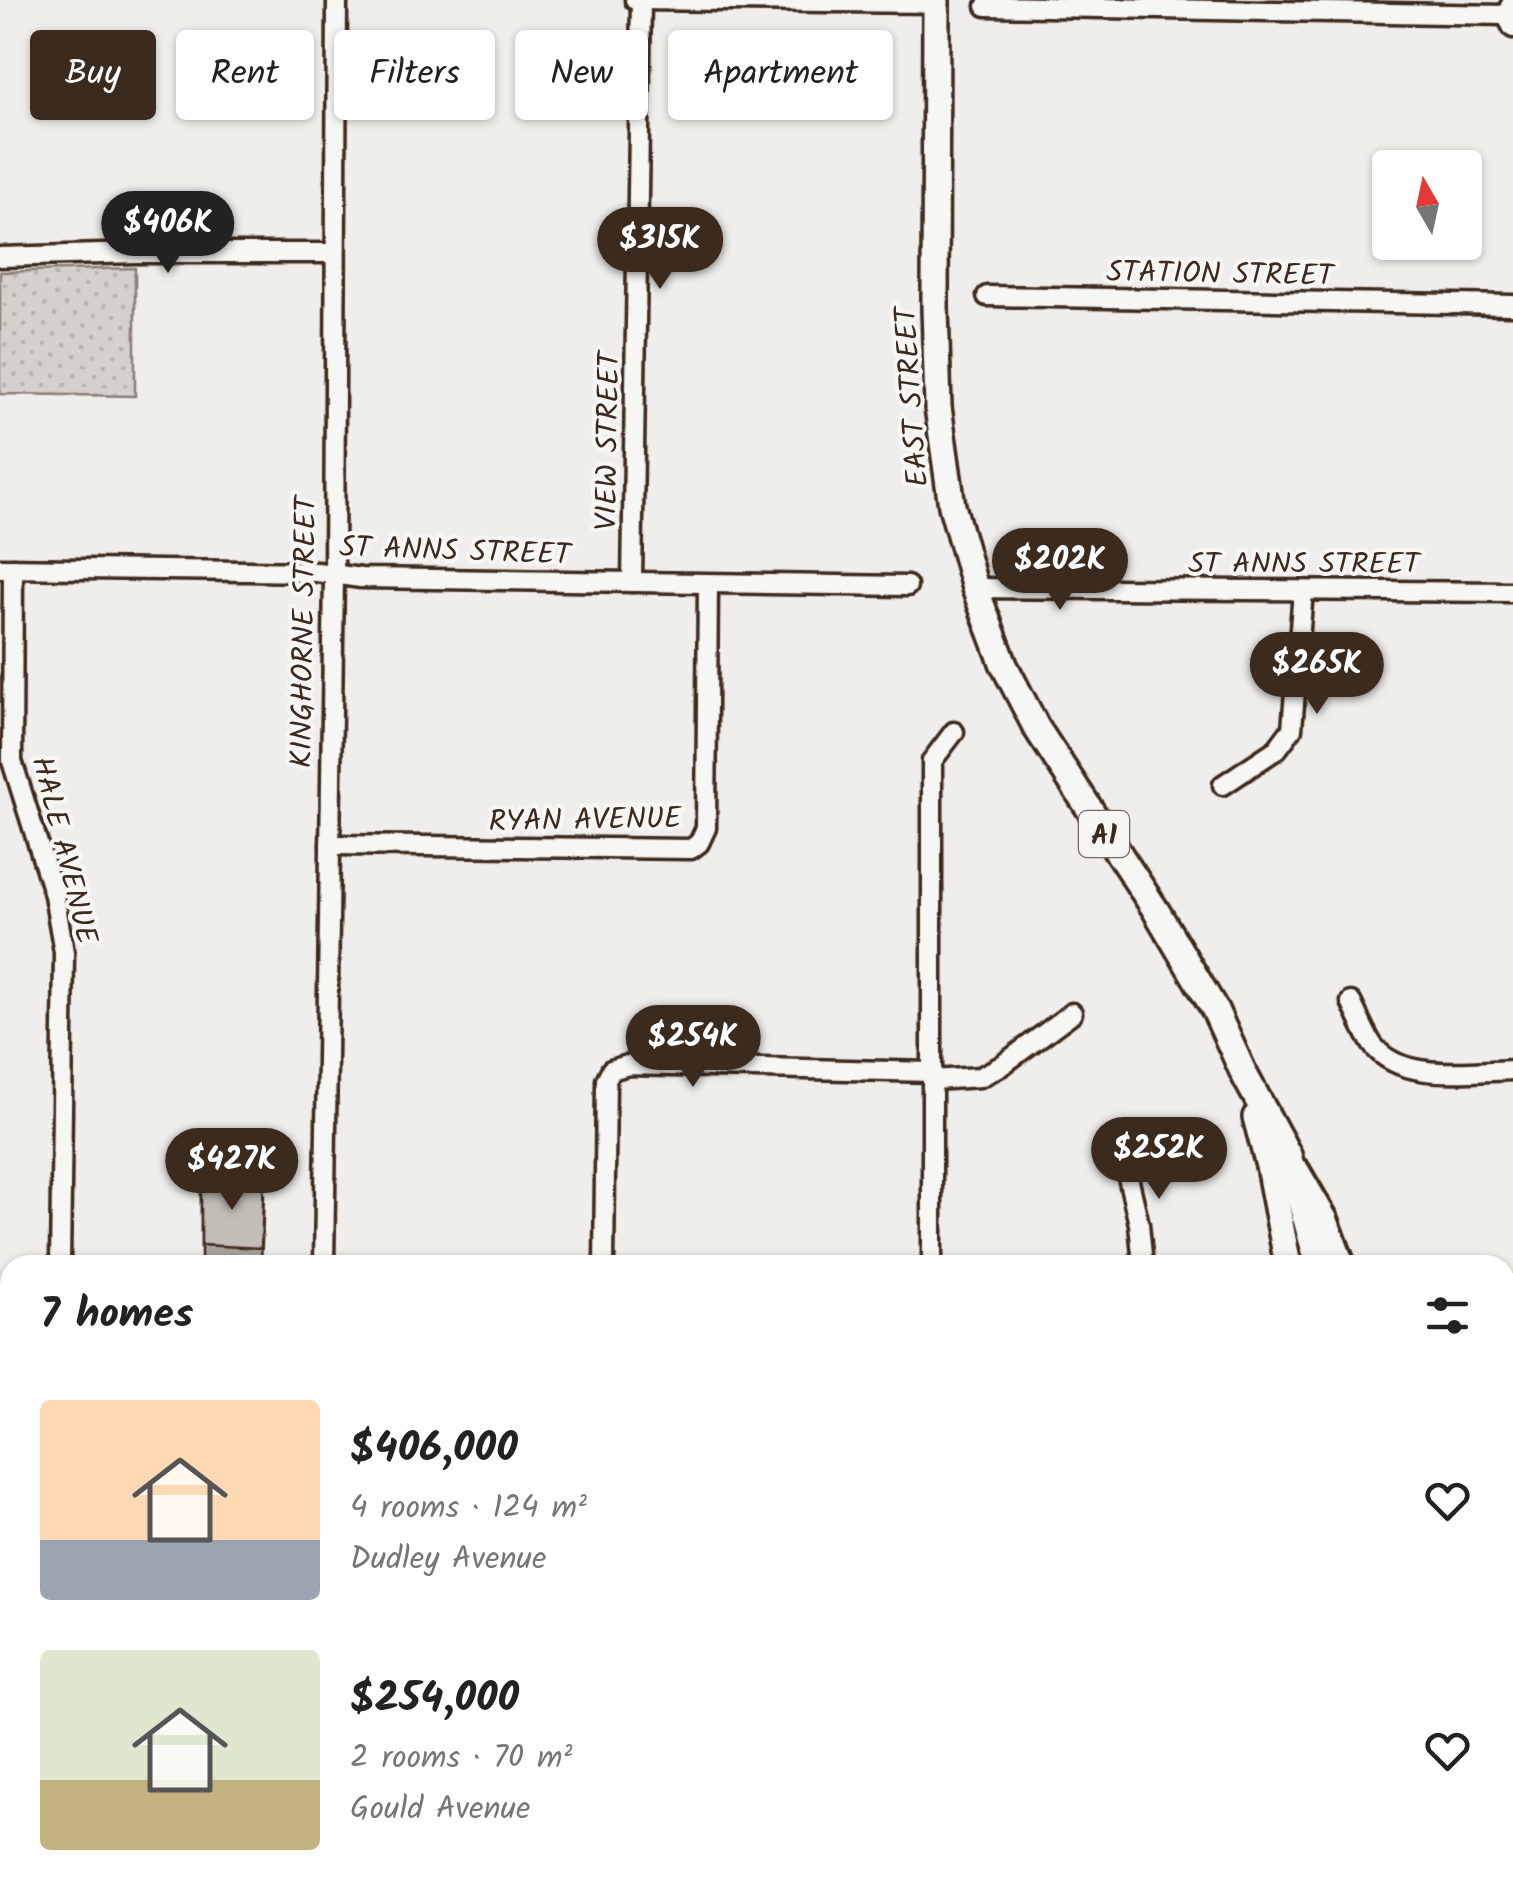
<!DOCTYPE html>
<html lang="en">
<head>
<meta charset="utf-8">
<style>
	:root { --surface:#fff; --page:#f2f2f2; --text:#222; --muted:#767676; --accent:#3b2a1e }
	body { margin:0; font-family:Kalam,sans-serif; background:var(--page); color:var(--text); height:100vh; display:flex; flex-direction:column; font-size:38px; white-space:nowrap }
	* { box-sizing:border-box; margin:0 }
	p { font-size:32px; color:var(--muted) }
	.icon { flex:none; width:55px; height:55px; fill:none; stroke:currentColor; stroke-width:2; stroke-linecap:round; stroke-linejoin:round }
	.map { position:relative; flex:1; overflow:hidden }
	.drawer { position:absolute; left:0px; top:1255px; width:1515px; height:642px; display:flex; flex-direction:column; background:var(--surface); border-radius:30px 30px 0 0; box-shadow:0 2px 8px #0004 }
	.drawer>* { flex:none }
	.hud { position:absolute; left:30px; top:30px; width:1000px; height:90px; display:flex; gap:20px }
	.needle { width:65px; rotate:351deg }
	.tools { position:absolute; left:1372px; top:150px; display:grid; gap:20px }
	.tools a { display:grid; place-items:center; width:110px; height:110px; border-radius:10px; background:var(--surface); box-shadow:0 2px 8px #0004; font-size:50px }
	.price { position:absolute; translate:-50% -85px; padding:0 22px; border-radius:35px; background:var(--accent); color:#fff; font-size:32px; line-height:65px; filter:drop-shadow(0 2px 5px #0008) }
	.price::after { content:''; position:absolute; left:50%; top:60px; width:30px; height:22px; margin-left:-15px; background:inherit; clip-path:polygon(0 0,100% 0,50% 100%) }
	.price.active { background:#222; color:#fff }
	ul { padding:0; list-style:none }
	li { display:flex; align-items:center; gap:30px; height:250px; padding:0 40px }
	li span { display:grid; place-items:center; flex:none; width:280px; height:200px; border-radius:10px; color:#555 }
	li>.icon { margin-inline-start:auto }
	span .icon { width:120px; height:120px; fill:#fffc; stroke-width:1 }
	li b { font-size:42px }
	h2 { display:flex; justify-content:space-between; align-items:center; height:120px; padding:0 40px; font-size:42px }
	.tag { padding:0 35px; border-radius:10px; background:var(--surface); box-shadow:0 2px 8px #0004; font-size:35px; line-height:90px }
	.tag.active { background:var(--accent); color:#fff }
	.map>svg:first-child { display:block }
</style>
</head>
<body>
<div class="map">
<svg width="1513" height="1897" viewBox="0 0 1513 1897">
	<defs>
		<pattern id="park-dots" width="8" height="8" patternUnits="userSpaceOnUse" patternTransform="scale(2.5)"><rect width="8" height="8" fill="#d4d1cc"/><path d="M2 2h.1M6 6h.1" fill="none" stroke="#b7b4af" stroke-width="1.8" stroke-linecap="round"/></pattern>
	</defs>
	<rect width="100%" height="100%" fill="#efeeea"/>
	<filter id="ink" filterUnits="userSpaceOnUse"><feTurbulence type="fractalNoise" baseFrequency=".01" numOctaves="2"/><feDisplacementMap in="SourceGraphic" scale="20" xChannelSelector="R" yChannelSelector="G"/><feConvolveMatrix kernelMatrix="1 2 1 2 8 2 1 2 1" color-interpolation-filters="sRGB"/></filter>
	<g filter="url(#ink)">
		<!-- built -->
		<polygon fill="#e2dfdb" points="1505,1358 1513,1358 1513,1889 1352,1888 1505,1888"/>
		<!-- park -->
		<polygon fill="url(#park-dots)" stroke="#887e75" stroke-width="2.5" points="135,268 135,396 0,394 0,272"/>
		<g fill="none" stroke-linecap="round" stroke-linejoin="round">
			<!-- stream -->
			<polyline stroke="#81766d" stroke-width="5" points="1505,1662 1513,1659"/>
			<defs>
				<g id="minor">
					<polyline points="635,0 936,3"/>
					<polyline points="1513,0 1506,15 1513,28"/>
					<polyline points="986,6 1506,15"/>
					<polyline points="0,257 136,253 335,253"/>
					<polyline points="987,296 1513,305"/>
					<polyline points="0,568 317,572 361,578 907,586"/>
					<polyline points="13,568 12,761 54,895 64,952 60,1265"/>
					<polyline points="632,582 641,0"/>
					<polyline points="975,588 1513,592"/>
					<polyline points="1223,785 1277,749 1292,729 1303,591"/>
					<polyline points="330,845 691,849 699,843 706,828 708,584"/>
					<path d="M1351,1002C1358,1016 1364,1031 1372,1044C1400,1083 1471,1071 1513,1070"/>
					<polyline points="933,1080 980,1077 1001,1066 1072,1013"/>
					<polyline points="1121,1147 1139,1224 1143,1265"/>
					<polyline points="324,1265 334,575 337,0"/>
					<polyline points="604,1265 606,1080 611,1070 628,1065 933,1072"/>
					<polyline points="932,1265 932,761 954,732"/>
					<polyline points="0,1308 10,1308"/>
					<polyline points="1505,1407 1513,1407"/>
					<polyline points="1505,1566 1513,1566"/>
					<polyline points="0,1892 297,1897"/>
				</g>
				<g id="major">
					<polyline points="1298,1171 1326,1219 1343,1265"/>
					<polyline points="1505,1325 1513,1326"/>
					<polyline points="1505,1342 1513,1342"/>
					<polyline points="0,1653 10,1644"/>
					<polyline points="555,1888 558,1897"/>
				</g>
				<g id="highway">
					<polyline points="936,0 935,307 938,407 952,506 975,588 1004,665 1036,727 1155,909 1215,1010 1244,1074 1288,1155 1319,1265"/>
					<polyline points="1256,1117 1269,1166 1288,1265"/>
					<polyline points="1325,1897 1325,1888"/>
				</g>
			</defs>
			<!-- minor casing -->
			<use href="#minor" stroke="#3b2a1e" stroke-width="25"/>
			<!-- major casing -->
			<use href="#major" stroke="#3b2a1e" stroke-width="30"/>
			<!-- highway casing -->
			<use href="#highway" stroke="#3b2a1e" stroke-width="32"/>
			<!-- minor -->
			<use href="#minor" stroke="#f6f6f2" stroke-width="18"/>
			<!-- major -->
			<use href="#major" stroke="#f6f6f2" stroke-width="22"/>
			<!-- highway -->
			<use href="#highway" stroke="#f6f6f2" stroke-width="25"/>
		</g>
		<!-- wall -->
		<g fill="#a7a39d" stroke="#3b2a1e" stroke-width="2.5">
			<polygon points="201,1180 264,1195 261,1264 201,1261"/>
			<polygon points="1505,1431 1513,1432 1513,1543 1505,1543"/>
			<polygon points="1513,1706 1513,1791 1505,1792 1505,1707"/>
		</g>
		<!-- building -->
		<g fill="#c2bdb7" stroke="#3b2a1e" stroke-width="2.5">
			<polygon points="201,1180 264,1180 261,1248 201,1245"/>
			<polygon points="1505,1431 1513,1432 1513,1523 1505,1523"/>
			<polygon points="1513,1706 1513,1761 1505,1762 1505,1707"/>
		</g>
	</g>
	<g text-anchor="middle" stroke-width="8" stroke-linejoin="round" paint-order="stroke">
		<!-- shield labels -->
		<rect fill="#f6f6f2" stroke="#73675e" stroke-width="2.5" x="1079" y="811" width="50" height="46" rx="8"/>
		<g font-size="28" font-weight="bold" fill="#3b2a1e">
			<text x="1104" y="844">A1</text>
		</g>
		<!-- street labels -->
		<g font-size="30" fill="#3b2a1e" stroke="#f6f6f2">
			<text transform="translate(1220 273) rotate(1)" y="10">STATION STREET</text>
			<text transform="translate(911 397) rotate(-94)" y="10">EAST STREET</text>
			<text transform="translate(607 441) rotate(-89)" y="10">VIEW STREET</text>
			<text transform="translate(455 550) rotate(2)" y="10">ST ANNS STREET</text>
			<text x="1304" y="573">ST ANNS STREET</text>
			<text transform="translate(303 632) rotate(-89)" y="10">KINGHORNE STREET</text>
			<text transform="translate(585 819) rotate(-1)" y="10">RYAN AVENUE</text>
			<text transform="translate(65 850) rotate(76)" y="10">HALE AVENUE</text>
		</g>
	</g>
</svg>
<div class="tools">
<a><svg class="needle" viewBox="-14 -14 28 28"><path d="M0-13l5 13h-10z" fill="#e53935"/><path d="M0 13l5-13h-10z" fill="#767676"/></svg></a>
</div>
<b class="price active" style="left:168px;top:276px">$406K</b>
<b class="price" style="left:660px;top:292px">$315K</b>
<b class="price" style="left:1060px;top:613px">$202K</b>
<b class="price" style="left:1317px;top:717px">$265K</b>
<b class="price" style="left:693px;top:1090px">$254K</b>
<b class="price" style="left:1159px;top:1202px">$252K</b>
<b class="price" style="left:232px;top:1213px">$427K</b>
<div class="hud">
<a class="tag active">Buy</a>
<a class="tag">Rent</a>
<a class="tag">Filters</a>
<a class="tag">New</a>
<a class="tag">Apartment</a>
</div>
<section class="drawer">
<h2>7 homes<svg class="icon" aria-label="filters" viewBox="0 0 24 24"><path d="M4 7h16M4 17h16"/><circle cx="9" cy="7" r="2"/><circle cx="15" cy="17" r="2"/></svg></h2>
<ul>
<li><span style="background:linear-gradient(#ffd9b3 70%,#9aa5b1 0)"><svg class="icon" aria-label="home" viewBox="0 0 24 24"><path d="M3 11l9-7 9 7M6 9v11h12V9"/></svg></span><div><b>$406,000</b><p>4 rooms · 124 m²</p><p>Dudley Avenue</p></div><svg class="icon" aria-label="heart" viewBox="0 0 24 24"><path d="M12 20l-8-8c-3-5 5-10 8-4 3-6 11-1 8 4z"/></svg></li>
<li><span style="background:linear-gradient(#dfe7d0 65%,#c2b280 0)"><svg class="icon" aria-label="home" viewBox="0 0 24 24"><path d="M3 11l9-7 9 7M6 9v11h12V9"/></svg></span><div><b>$254,000</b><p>2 rooms · 70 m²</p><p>Gould Avenue</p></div><svg class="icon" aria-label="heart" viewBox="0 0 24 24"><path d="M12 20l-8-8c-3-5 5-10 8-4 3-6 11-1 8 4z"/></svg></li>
</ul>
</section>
</div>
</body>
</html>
